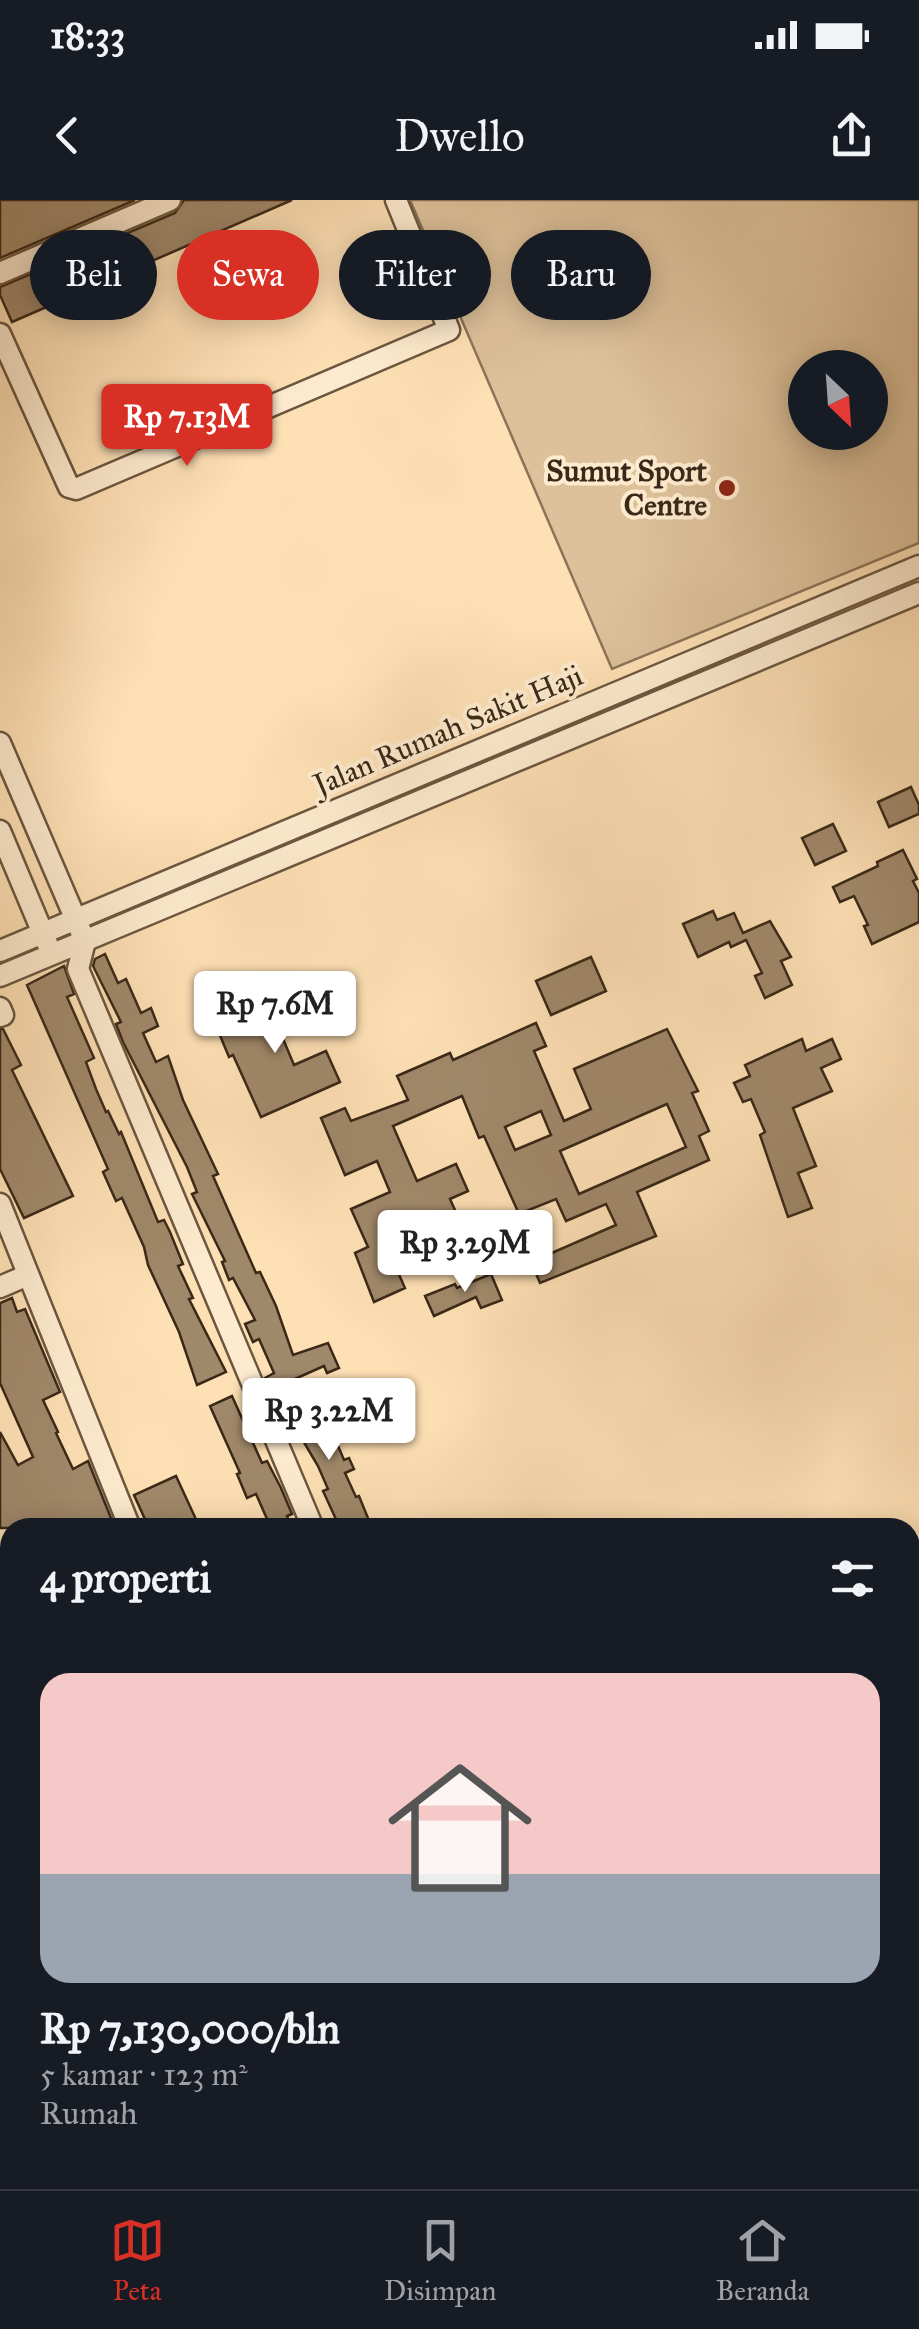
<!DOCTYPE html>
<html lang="id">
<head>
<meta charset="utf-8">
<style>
	:root { --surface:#171b24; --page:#242831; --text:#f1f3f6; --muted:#9ea1a6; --line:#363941; --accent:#d93025 }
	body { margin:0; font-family:"IM FELL Great Primer",serif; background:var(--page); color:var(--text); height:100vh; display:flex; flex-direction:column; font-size:38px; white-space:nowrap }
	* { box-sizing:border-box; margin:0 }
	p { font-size:32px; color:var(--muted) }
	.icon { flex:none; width:55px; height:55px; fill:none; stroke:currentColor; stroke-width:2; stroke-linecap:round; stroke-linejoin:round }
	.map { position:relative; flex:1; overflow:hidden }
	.panel { position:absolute; left:0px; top:1318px; width:920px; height:672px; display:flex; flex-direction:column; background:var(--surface); border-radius:30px 30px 0 0; box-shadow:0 5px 25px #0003 }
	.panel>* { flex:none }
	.hud { position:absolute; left:30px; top:30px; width:860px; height:90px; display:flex; gap:20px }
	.needle { width:65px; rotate:155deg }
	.fabs { position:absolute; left:788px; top:150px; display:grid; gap:20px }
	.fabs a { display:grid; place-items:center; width:100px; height:100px; border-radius:50%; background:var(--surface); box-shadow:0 5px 25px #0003; font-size:50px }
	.price { position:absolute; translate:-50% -85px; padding:0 22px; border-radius:10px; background:#fff; color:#222; font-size:32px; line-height:65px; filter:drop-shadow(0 2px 5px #0008) }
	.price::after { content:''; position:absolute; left:50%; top:60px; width:30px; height:22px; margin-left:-15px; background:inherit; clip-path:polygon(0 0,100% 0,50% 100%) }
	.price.current { background:var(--accent); color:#fff }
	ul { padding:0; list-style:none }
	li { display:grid; align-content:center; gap:20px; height:530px; padding:0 40px }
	li span { display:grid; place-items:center; height:310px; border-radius:30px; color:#555 }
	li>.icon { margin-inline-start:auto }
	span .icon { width:180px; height:180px; fill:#fffc; stroke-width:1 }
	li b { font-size:42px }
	h2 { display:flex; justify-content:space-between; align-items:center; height:120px; padding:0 40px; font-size:42px }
	.tag { padding:0 35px; border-radius:45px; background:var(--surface); box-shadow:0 5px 25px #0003; font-size:35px; line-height:90px }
	.tag.current { background:var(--accent); color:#fff }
	.status { display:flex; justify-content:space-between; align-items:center; height:70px; padding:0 50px; background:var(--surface); direction:ltr }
	.status svg { height:28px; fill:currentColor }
	header { display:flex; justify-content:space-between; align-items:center; height:130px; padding:0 40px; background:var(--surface); font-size:45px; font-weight:600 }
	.tab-bar { display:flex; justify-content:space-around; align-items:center; height:140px; border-top:2px solid var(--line); background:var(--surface); font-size:28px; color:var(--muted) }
	.tab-bar a { display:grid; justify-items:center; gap:5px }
	.tab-bar .current { color:var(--accent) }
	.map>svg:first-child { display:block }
</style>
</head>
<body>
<div class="status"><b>18:33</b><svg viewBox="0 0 49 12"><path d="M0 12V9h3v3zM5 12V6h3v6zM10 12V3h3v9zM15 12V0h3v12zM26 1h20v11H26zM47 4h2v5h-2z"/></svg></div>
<header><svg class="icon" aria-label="back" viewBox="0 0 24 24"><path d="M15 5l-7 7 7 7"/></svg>Dwello<svg class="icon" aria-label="share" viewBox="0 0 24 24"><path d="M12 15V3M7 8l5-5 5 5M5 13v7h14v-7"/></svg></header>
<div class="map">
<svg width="919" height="1989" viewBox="0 0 919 1989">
	<rect width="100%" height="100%" fill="#fee0b5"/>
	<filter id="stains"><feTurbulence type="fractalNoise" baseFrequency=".002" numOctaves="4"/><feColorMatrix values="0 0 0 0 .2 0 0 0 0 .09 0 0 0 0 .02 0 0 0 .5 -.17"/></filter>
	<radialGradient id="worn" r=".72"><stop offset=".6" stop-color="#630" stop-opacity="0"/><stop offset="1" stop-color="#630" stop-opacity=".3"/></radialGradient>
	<!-- green -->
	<path fill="#ddc19a" stroke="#8c7459" stroke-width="2.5" fill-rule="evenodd" d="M410,0H919V343L612,469ZM805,168H870V232H805Z"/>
	<!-- building -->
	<g fill="#a0886a" stroke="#3a2818" stroke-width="2.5" fill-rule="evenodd">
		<polygon points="0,0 135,0 0,58"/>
		<polygon points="184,0 292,0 12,122 0,95 0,87 175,13"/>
		<polygon points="911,587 919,605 919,614 889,627 878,602"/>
		<polygon points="833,624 846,651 815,665 802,638"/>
		<polygon points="903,650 917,679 913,681 919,693 919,722 872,744 864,726 868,725 854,696 840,702 833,687 878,666 877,662"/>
		<polygon points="713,711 717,720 734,713 743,733 770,721 791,757 781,761 792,785 765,798 755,776 762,773 746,740 731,747 729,742 698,757 683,724"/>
		<polygon points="105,754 118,783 126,779 141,813 151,808 158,826 143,833 156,862 168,856 183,900 218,974 213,976 256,1073 260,1072 276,1106 293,1155 328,1143 339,1168 327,1173 324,1166 270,1190 265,1178 274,1173 259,1139 253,1142 245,1124 255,1120 233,1078 229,1080 222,1062 225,1061 192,994 197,992 187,967 123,842 116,824 121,822 93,766 95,759"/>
		<polygon points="591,757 606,791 551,815 536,781"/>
		<polygon points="64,766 74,794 67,797 94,858 86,862 96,889 106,912 108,911 119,934 121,932 158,1022 164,1020 170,1032 183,1064 178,1066 193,1098 189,1099 226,1172 197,1185 179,1132 148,1065 144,1047 122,998 116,1001 103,972 108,969 27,785"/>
		<polygon points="294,791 308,822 281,834 294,865 326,851 340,882 261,917 233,855 229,857 216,826"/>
		<path d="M536,823L546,846L534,851L564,921L591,909L574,869L667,829L698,891L692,893L709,931L699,936L709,960L637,992L656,1036L540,1083L531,1062L616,1025L606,1004L566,1021L556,999L519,1014L484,936L479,938L462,896L393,926L417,981L456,964L468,991L450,999L468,1039L397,1070L405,1088L374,1102L355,1053L368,1047L351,1009L390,992L377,961L345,975L321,918L345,908L351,921L408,900L397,876L450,853L453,860ZM667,904L686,947L579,994L560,951ZM541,911L551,935L515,950L505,927Z"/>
		<polygon points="0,829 3,829 21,865 12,870 73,996 24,1018 0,969"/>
		<polygon points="802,839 806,851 832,839 841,859 821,868 832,891 793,908 816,966 798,973 812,1008 788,1017 760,935 765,932 751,899 743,902 734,883 750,876 745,865"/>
		<polygon points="491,1074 502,1100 481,1108 476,1097 434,1116 425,1096 455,1084 457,1088"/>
		<polygon points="12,1098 17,1112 25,1109 60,1192 43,1200 58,1232 56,1233 73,1269 88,1261 115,1328 0,1328 0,1232 18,1265 33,1257 0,1183 0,1103"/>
		<polygon points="232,1196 262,1263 267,1261 281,1288 292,1314 287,1316 292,1328 271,1328 256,1294 247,1298 237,1274 240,1273 210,1206"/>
		<polygon points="317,1196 344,1260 349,1258 354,1269 345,1273 356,1297 359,1296 372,1328 340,1328 323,1291 328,1289 318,1266 285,1210"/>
		<polygon points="176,1276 200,1328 149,1328 134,1295"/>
	</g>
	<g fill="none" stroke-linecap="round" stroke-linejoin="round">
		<defs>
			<g id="minor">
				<polyline points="0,73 170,0"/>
				<polyline points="0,134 69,287 76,289 449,130 396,0"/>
				<polyline points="0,543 85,741 78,769 313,1328"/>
				<polyline points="0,631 47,743"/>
				<polyline points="0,751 919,366"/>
				<polyline points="0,776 919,393"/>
				<polyline points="0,808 3,815 0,816"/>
				<polyline points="0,1004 130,1328"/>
				<polyline points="0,1087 28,1075"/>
				<polyline points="0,1365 10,1389"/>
				<polyline points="0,1422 10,1418"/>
				<polyline points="0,1568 10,1564"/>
				<polyline points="910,1849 919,1846"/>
				<polyline points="595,1980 599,1989"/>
				<polyline points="411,1989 434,1980"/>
			</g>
		</defs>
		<!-- minor casing -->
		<use href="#minor" stroke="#6b563f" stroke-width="25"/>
		<!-- minor -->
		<use href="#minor" stroke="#feebcf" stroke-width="20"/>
	</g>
	<!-- markers -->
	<circle fill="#8f2418" stroke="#feebcf" stroke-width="4" cx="727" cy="288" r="10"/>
	<g text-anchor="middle" stroke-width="8" stroke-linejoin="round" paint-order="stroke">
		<!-- poi labels -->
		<g font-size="30" font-weight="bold" fill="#3a2818" stroke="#feebcf" text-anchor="end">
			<text x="707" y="281">Sumut Sport<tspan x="707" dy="34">Centre</tspan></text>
		</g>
		<!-- street labels -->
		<g font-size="30" fill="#3a2818" stroke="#feebcf">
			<text transform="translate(448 530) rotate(-23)" y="10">Jalan Rumah Sakit Haji</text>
		</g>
	</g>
	<rect width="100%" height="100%" filter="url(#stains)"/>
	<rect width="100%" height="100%" fill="url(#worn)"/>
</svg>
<div class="fabs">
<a><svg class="needle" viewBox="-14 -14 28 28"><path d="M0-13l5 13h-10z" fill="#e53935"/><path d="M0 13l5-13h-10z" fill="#9ea1a6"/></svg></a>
</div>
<b class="price current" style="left:187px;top:269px">Rp 7.13M</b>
<b class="price" style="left:275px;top:856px">Rp 7.6M</b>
<b class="price" style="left:465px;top:1095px">Rp 3.29M</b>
<b class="price" style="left:329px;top:1263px">Rp 3.22M</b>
<div class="hud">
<a class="tag">Beli</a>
<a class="tag current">Sewa</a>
<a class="tag">Filter</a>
<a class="tag">Baru</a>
</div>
<section class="panel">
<h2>4 properti<svg class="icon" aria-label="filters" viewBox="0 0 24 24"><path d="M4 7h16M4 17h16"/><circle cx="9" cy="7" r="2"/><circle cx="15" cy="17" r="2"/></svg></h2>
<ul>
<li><span style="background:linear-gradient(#f6c9c9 65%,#9aa5b1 0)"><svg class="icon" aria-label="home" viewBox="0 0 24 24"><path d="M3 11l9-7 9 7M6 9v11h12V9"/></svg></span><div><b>Rp 7,130,000/bln</b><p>5 kamar · 123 m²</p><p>Rumah</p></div></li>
</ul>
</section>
</div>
<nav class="tab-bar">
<a class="current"><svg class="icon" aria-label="map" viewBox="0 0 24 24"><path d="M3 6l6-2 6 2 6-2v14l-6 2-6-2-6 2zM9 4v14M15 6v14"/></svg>Peta</a>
<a><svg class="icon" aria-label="saved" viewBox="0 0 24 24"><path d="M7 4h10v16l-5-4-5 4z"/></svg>Disimpan</a>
<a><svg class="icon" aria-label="home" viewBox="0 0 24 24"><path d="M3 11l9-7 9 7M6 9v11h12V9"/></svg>Beranda</a>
</nav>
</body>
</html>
